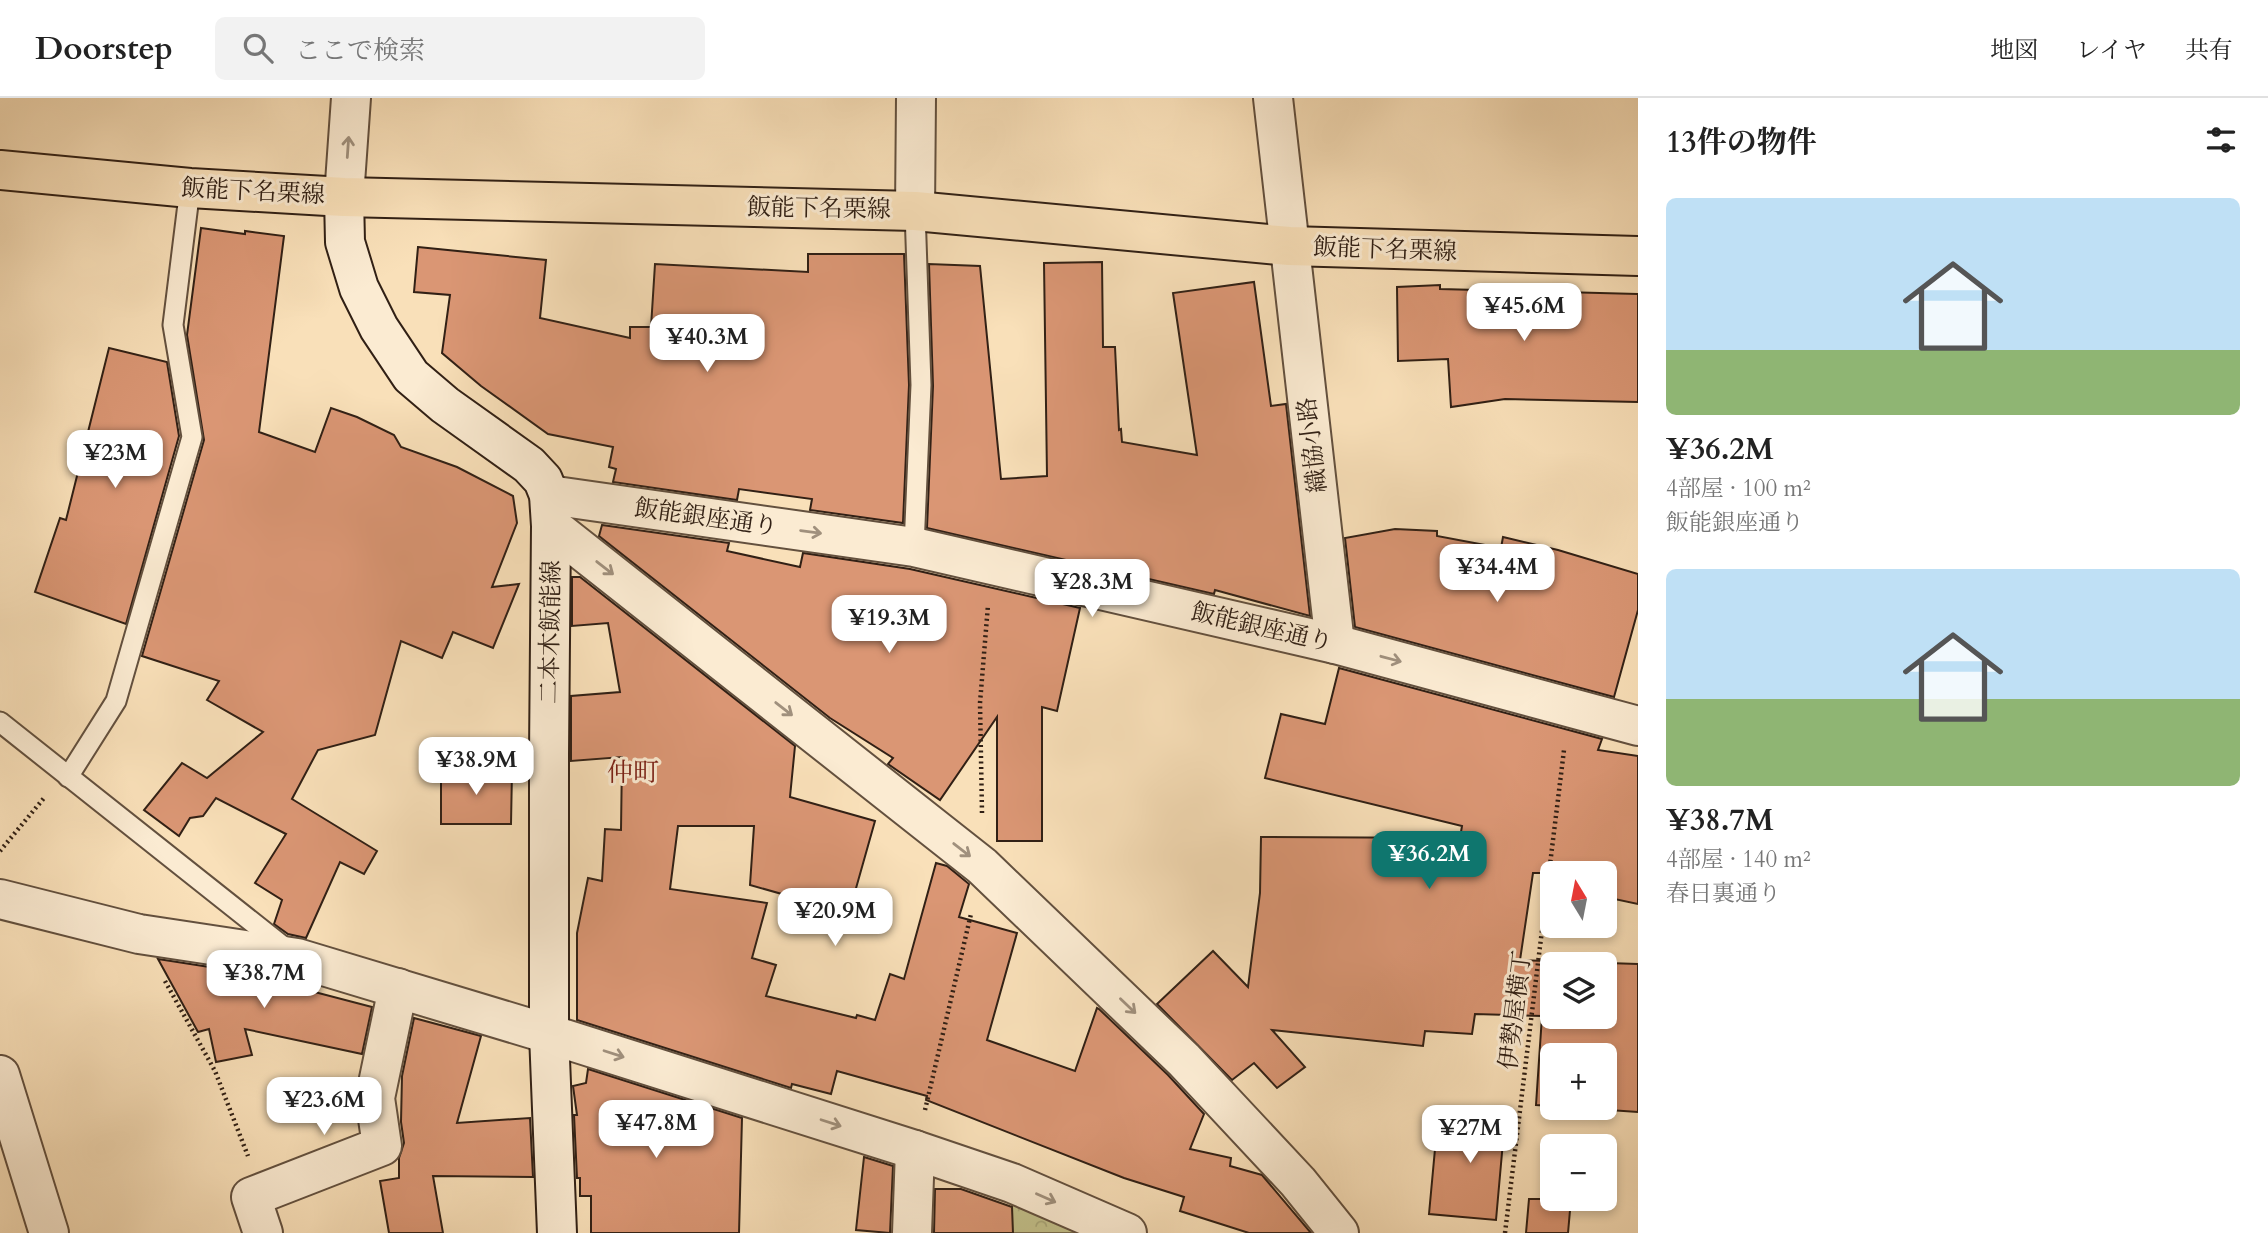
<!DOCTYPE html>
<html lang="ja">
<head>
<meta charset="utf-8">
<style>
	:root { --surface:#fff; --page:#f2f2f2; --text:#222; --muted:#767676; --line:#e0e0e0; --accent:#0f766e }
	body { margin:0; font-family:Cardo,"Noto Serif JP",serif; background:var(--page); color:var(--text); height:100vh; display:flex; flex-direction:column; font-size:26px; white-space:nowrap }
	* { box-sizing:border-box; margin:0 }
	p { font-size:23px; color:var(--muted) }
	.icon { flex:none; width:38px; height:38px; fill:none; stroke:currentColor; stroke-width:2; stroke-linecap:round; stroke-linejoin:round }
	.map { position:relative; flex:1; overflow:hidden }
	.details { display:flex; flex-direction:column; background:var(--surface); width:630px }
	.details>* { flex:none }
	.needle { width:46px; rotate:350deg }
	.tools { position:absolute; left:1540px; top:763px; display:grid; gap:14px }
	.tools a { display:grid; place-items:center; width:77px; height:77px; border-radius:10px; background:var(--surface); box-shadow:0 4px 10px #0003; font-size:35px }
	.price { position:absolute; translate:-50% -60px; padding:0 16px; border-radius:14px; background:#fff; color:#222; font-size:23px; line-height:46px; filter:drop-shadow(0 2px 4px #0008) }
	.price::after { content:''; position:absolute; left:50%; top:42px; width:21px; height:16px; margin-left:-10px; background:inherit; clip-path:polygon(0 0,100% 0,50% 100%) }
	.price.current { background:var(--accent); color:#fff }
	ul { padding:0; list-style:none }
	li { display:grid; align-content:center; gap:14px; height:371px; padding:0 28px }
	li span { display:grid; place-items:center; height:217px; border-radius:10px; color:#555 }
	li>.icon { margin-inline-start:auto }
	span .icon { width:126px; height:126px; fill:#fffc; stroke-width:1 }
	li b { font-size:30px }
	h2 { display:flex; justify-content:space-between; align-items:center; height:84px; padding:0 28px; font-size:30px }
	header { display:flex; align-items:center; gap:42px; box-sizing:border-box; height:98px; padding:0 35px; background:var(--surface); border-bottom:2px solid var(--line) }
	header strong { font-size:33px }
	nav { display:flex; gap:38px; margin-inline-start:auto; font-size:24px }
	.search { width:490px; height:63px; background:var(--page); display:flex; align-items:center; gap:18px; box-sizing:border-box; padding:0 24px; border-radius:10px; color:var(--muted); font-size:26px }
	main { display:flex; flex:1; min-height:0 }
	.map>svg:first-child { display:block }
</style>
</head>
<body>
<header>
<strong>Doorstep</strong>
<div class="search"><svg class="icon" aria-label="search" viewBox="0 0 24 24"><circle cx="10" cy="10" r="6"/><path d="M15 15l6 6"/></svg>ここで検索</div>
<nav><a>地図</a><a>レイヤ</a><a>共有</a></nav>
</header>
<main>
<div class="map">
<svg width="1638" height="1135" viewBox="0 0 1638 1135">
	<defs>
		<pattern id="park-crowns" width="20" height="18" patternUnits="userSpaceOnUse" patternTransform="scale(1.75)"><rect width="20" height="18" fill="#c3c18b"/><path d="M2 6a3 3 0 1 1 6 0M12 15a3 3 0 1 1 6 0" fill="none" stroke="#a8a677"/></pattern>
	</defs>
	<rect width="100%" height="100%" fill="#f9e0b9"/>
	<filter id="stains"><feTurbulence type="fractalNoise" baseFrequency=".00286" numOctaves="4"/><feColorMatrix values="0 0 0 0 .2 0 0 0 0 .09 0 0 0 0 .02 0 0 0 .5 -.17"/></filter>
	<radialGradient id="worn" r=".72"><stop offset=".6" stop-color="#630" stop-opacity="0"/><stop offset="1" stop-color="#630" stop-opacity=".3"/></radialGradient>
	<!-- park -->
	<polygon fill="url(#park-crowns)" stroke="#7a7050" stroke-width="2" points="1012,1085 1127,1135 1012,1135"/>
	<!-- building -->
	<g fill="#da9674" stroke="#312015" stroke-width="2" fill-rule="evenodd">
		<polygon points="201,130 245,136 245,133 284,138 259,334 315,354 331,310 357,319 394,337 401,349 457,369 513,398 517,425 492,489 519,486 493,550 453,534 442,560 401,543 375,637 318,652 292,701 377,753 364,776 340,764 306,840 288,836 274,826 282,802 255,785 286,736 216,700 203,718 190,720 179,738 144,712 182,665 207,680 263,634 207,602 219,583 142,558 204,342 187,237"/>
		<polygon points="418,149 546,162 540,220 630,240 630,229 651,229 655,166 808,174 808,156 904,156 909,287 903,425 810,412 812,401 739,391 737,402 613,384 616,371 609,369 613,349 548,336 481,288 442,255 450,197 414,194"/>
		<polygon points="1102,164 1103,249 1115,249 1119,332 1121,331 1122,344 1197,357 1173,195 1254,184 1271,308 1286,306 1310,518 1215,492 1214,496 927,430 933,288 929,166 980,168 1001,381 1047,378 1044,165"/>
		<polygon points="1440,187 1440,191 1638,196 1638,304 1505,301 1451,309 1448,261 1398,263 1397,189"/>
		<polygon points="109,250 167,264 179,338 126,526 35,494 60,420 66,422"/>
		<polygon points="602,427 729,445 727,453 800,469 803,455 910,471 1080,510 1057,613 1042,609 1042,743 997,743 997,619 940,702 888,666 893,660 830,620 599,438"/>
		<polygon points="1395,431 1437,433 1437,438 1501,450 1503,439 1558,452 1638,476 1638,512 1614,599 1355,529 1345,440"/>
		<polygon points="572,479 580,479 795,648 790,699 875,723 849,815 750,787 754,728 678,728 670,791 767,805 752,860 776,867 766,898 856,920 857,917 875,922 890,876 904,881 936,765 947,768 969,786 959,819 1017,835 987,942 1075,973 1097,910 1099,911 1168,977 1204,1016 1190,1051 1231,1060 1230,1068 1262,1077 1311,1135 1249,1135 1180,1113 1184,1099 1124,1080 926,1002 927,998 837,973 831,996 792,986 791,990 577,922 577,835 588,780 602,783 605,731 621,732 622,659 571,663 571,598 620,594 608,525 572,528"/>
		<path d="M1339,570L1602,641L1598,652L1638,658V806L1605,799V775H1533L1520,862L1638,866V1014L1580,1010H1605V957H1552V1008L1536,1007L1542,918L1475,916L1472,936L1425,933L1423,948L1272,932L1305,969L1277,990L1254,965L1232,982L1157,906L1213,853L1248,889L1260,795L1261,739L1460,740L1462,728L1265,680L1281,616L1325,626ZM1552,866H1605V919H1552Z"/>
		<polygon points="441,672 512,673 511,726 441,726"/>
		<polygon points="158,861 261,877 261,880 372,909 362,956 245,931 252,957 216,964 209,931 198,934"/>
		<polygon points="414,920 481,938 457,1025 530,1020 533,1079 433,1078 443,1135 389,1135 380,1083 399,1080 399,1060 404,1045 401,1024 402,978"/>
		<polygon points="588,971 742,1020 739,1135 591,1135 591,1098 580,1098 580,1080 577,1080 574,1017 577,1017 573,988 586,985"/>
		<polygon points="1449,1010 1506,1010 1496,1122 1429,1116 1435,1051 1448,1052"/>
		<polygon points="864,1059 893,1068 890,1135 856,1132"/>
		<polygon points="935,1091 961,1091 1012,1109 1013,1135 934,1135"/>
		<polygon points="1529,1101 1571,1101 1568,1135 1526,1135"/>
	</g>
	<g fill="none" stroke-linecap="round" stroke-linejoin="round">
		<defs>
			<g id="service">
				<polyline points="914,449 921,287 915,113"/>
				<polyline points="0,624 285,850"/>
				<polyline points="68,679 116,603 192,339 173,227 190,90"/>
			</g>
			<g id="minor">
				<polyline points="1273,0 1335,546"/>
				<polyline points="344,99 351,0"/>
				<polyline points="915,113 916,0"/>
				<polyline points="549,397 914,449 1335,546 1638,628"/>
				<polyline points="551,428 982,768 1184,962 1298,1084 1339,1135"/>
				<polyline points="0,801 139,836 297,860 549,936 915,1052 1012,1085 1127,1135"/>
				<polyline points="0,977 49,1135"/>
				<polyline points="263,1135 251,1099 382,1048 375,1000 398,890"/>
				<polyline points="912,1135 915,1052"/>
			</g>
			<polyline id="secondary" points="344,99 345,144 359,190 379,230 411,278 445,307 529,367 543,382 549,397 551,428 549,656 549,936 557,1135"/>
			<polyline id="primary" points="0,72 190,90 344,99 915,113 1289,148 1638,158"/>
		</defs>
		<!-- service casing -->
		<use href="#service" stroke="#63503e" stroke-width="23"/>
		<!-- minor casing -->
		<use href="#minor" stroke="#63503e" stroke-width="42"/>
		<!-- secondary casing -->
		<use href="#secondary" stroke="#312015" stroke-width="42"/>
		<!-- primary casing -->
		<use href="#primary" stroke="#312015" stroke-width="42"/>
		<!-- path -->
		<g stroke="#312015" stroke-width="4.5" stroke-dasharray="2 3.5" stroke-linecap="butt">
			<polyline points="982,715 980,605 988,507"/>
			<polyline points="0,753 44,700"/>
			<polyline points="165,883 215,973 248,1058"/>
			<polyline points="925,1012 971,816"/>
			<polyline points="1505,1135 1564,652"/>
		</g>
		<!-- service -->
		<use href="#service" stroke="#fbebd2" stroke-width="19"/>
		<!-- minor -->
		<use href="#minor" stroke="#fbebd2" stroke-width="38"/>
		<!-- secondary -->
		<use href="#secondary" stroke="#fbebd2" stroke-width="38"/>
		<!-- primary -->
		<use href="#primary" stroke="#f9e0b9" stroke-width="38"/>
	</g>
	<!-- one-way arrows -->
	<defs><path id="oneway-shaft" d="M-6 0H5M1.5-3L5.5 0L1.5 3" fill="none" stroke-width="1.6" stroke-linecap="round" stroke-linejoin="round" transform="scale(1.75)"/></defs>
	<g stroke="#a0907d">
		<use href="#oneway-shaft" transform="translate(348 49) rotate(-86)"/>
		<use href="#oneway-shaft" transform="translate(811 434) rotate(8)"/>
		<use href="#oneway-shaft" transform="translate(605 470) rotate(38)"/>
		<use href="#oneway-shaft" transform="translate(1391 561) rotate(15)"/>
		<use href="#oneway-shaft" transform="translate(784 611) rotate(38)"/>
		<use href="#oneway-shaft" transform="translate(962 752) rotate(38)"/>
		<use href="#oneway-shaft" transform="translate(1128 908) rotate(44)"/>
		<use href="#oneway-shaft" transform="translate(614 956) rotate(18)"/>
		<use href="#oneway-shaft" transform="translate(831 1025) rotate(18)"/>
		<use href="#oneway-shaft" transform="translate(1046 1100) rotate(24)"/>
	</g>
	<g text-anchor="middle" stroke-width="6" stroke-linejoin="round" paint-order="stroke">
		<!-- street labels -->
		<g font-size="24" fill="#312015" stroke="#fbebd2">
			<text transform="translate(253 93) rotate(3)" y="8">飯能下名栗線</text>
			<text transform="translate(819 110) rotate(1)" y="8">飯能下名栗線</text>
			<text transform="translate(1385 151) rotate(2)" y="8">飯能下名栗線</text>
			<text transform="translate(1312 347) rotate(-97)" y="8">織協小路</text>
			<text transform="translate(706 419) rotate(8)" y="8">飯能銀座通り</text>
			<text transform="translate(1262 529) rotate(13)" y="8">飯能銀座通り</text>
			<text transform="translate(550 534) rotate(-89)" y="8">二本木飯能線</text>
			<text transform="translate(1515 912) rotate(-83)" y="8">伊勢屋横丁</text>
		</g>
		<!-- neighbourhood labels -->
		<g font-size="26" fill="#7a1f14" stroke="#fbebd2">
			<text x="633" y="683">仲町</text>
		</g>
	</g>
	<rect width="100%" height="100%" filter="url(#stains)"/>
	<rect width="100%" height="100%" fill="url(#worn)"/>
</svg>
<div class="tools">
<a><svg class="needle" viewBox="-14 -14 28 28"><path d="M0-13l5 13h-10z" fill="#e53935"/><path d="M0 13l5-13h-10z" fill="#767676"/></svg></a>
<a><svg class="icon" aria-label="layers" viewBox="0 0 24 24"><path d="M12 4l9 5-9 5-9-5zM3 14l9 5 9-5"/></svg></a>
<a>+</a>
<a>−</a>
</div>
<b class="price" style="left:1524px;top:245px">¥45.6M</b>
<b class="price" style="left:707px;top:276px">¥40.3M</b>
<b class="price" style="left:115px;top:392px">¥23M</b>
<b class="price" style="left:1497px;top:506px">¥34.4M</b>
<b class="price" style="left:1092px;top:521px">¥28.3M</b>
<b class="price" style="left:889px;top:557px">¥19.3M</b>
<b class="price" style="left:476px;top:699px">¥38.9M</b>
<b class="price current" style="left:1429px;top:793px">¥36.2M</b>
<b class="price" style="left:835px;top:850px">¥20.9M</b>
<b class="price" style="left:264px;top:912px">¥38.7M</b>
<b class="price" style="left:324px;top:1039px">¥23.6M</b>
<b class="price" style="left:656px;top:1062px">¥47.8M</b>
<b class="price" style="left:1470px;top:1067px">¥27M</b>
</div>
<section class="details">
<h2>13件の物件<svg class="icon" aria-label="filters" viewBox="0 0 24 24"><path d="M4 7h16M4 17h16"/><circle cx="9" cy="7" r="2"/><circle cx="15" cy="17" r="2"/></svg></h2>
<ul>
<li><span style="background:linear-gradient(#bfe0f5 70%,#8fb573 0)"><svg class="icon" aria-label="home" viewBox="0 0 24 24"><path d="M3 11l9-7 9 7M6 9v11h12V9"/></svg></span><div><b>¥36.2M</b><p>4部屋 · 100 m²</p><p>飯能銀座通り</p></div></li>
<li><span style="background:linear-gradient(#bfe0f5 60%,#8fb573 0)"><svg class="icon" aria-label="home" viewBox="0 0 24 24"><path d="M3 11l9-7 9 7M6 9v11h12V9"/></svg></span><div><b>¥38.7M</b><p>4部屋 · 140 m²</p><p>春日裏通り</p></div></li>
</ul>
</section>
</main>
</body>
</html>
